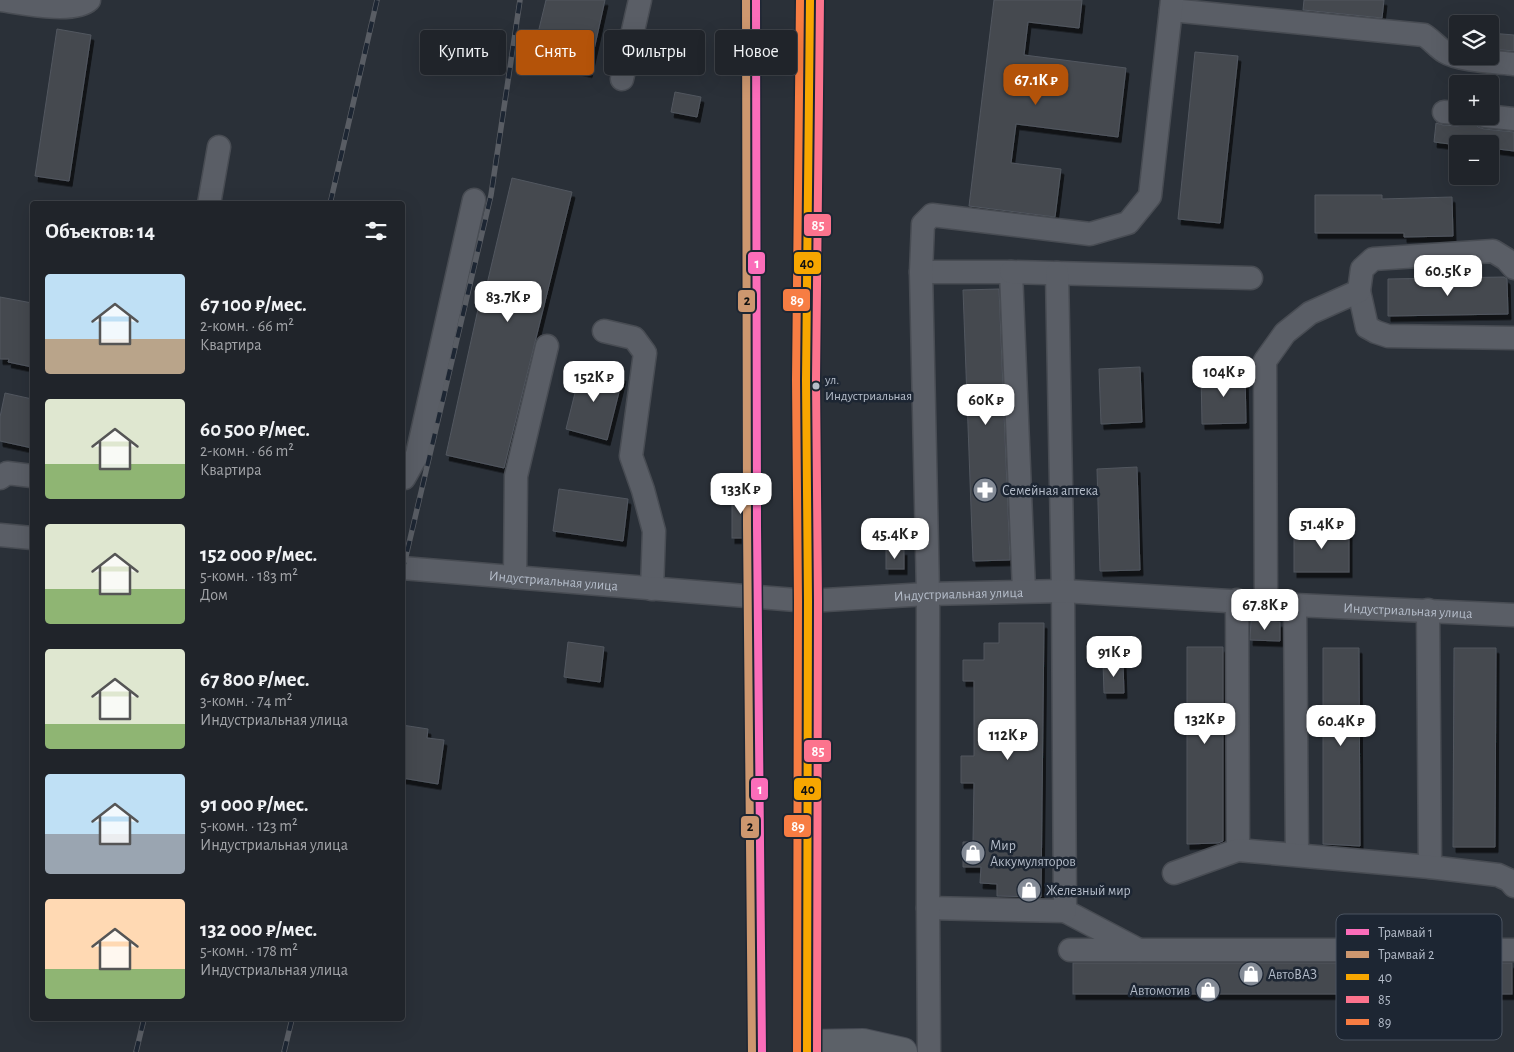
<!DOCTYPE html>
<html lang="ru">
<head>
<meta charset="utf-8">
<style>
	:root { --surface:#20242a; --page:#2d3036; --text:#f1f3f6; --muted:#a2a4a8; --line:#3d4147; --accent:#b45309 }
	body { margin:0; font-family:"Alegreya Sans",sans-serif; background:var(--page); color:var(--text); height:100vh; display:flex; flex-direction:column; font-size:19px; white-space:nowrap }
	* { box-sizing:border-box; margin:0 }
	p { font-size:16px; color:var(--muted) }
	.icon { flex:none; width:28px; height:28px; fill:none; stroke:currentColor; stroke-width:2; stroke-linecap:round; stroke-linejoin:round }
	.map { position:relative; flex:1; overflow:hidden }
	.panel { position:absolute; left:30px; top:201px; width:375px; height:820px; display:flex; flex-direction:column; background:var(--surface); border-radius:5px; box-shadow:0 5px 20px #0002,0 0 0 1px var(--line) }
	.panel>* { flex:none }
	.banner { position:absolute; left:420px; top:30px; width:475px; height:45px; display:flex; gap:10px }
	.buttons { position:absolute; left:1449px; top:15px; display:grid; gap:10px }
	.buttons a { display:grid; place-items:center; width:50px; height:50px; border-radius:5px; background:var(--surface); box-shadow:0 5px 20px #0002,0 0 0 1px var(--line); font-size:25px }
	.price { position:absolute; translate:-50% -42px; padding:0 11px; border-radius:10px; background:#fff; color:#222; font-size:16px; line-height:32px; filter:drop-shadow(0 1px 2px #0008) }
	.price::after { content:''; position:absolute; left:50%; top:30px; width:15px; height:11px; margin-left:-8px; background:inherit; clip-path:polygon(0 0,100% 0,50% 100%) }
	.price.current { background:var(--accent); color:#fff }
	ul { padding:0; list-style:none }
	li { display:flex; align-items:center; gap:15px; height:125px; padding:0 15px }
	li span { display:grid; place-items:center; flex:none; width:140px; height:100px; border-radius:5px; color:#555 }
	li>.icon { margin-inline-start:auto }
	span .icon { width:60px; height:60px; fill:#fffc; stroke-width:1 }
	li b { font-size:21px }
	h2 { display:flex; justify-content:space-between; align-items:center; height:60px; padding:0 15px; font-size:21px }
	.chip { padding:0 18px; border-radius:5px; background:var(--surface); box-shadow:0 5px 20px #0002,0 0 0 1px var(--line); font-size:18px; line-height:45px }
	.chip.current { background:var(--accent); color:#fff }
	.map>svg:first-child { display:block }
</style>
</head>
<body>
<div class="map">
<svg width="1514" height="1052" viewBox="0 0 1514 1052">
	<defs>
		<filter id="shadow"><feDropShadow dx="3" dy="5.5" stdDeviation="0" flood-color="#0009"/></filter>
	</defs>
	<rect width="100%" height="100%" fill="#2a3038"/>
	<!-- building -->
	<g fill="#444950" stroke="#52575f" filter="url(#shadow)">
		<polygon points="546,0 605,0 589,72 532,58"/>
		<polygon points="994,0 1082,0 1079,28 1028,22 1024,55 1126,68 1118,137 1016,124 1011,163 1061,169 1055,217 969,206"/>
		<polygon points="1304,0 1384,0 1382,18 1303,10"/>
		<polygon points="57,29 91,35 69,181 35,176"/>
		<polygon points="1490,33 1514,35 1514,51 1490,49"/>
		<polygon points="1195,52 1238,56 1220,223 1178,219"/>
		<polygon points="675,92 701,97 697,117 671,112"/>
		<polygon points="1468,122 1474,122 1478,127 1484,129 1514,132 1514,151 1490,148 1490,144 1458,145 1434,142 1436,123 1443,125 1457,126 1463,125"/>
		<polygon points="512,178 572,192 504,468 446,455 480,300 483,301"/>
		<polygon points="1315,195 1382,195 1382,199 1452,197 1453,236 1404,237 1404,233 1315,233"/>
		<polygon points="1504,277 1507,279 1508,314 1388,316 1388,279"/>
		<polygon points="999,289 1010,560 973,561 963,290"/>
		<polygon points="0,297 32,303 32,367 8,362 9,359 0,359"/>
		<polygon points="582,365 623,376 607,440 566,429"/>
		<polygon points="1140,367 1142,422 1101,424 1099,369"/>
		<polygon points="1245,372 1246,423 1202,424 1201,373"/>
		<polygon points="5,393 32,399 32,448 0,441 0,417"/>
		<polygon points="1137,467 1140,570 1100,571 1097,469"/>
		<polygon points="559,489 628,499 623,541 553,531"/>
		<rect x="732" y="492" width="17" height="46"/>
		<rect x="1294" y="528" width="55" height="44"/>
		<rect x="886" y="550" width="18" height="19"/>
		<polygon points="1251,621 1280,622 1280,641 1250,640"/>
		<polygon points="999,623 1044,623 1041,897 997,896 997,884 980,883 981,867 963,867 963,842 973,842 974,783 961,783 961,756 974,756 974,681 963,681 963,660 984,660 984,643 999,643"/>
		<polygon points="568,642 604,647 600,682 564,677"/>
		<polygon points="1187,647 1223,647 1223,841 1218,843 1187,844"/>
		<polygon points="1323,648 1359,648 1360,846 1323,844"/>
		<polygon points="1454,648 1496,648 1495,847 1453,847"/>
		<polygon points="1123,662 1124,693 1104,693 1103,663"/>
		<polygon points="402,725 428,729 427,738 444,740 438,784 402,778"/>
		<rect x="1073" y="963" width="439" height="31"/>
	</g>
	<g fill="none" stroke-linecap="round" stroke-linejoin="round">
		<defs>
			<g id="minor">
				<path d="M1,0C22,3 74,14 89,0"/>
				<path d="M1171,10L1424,35C1432,40 1437,47 1445,52C1459,61 1497,62 1514,64"/>
				<polyline points="622,79 640,0"/>
				<polyline points="1444,112 1458,113"/>
				<polyline points="1485,116 1514,119"/>
				<polyline points="209,204 219,147"/>
				<polyline points="921,272 1011,272 1024,591"/>
				<polyline points="1011,272 1251,278"/>
				<polyline points="1057,273 1063,591 1065,911 1139,950"/>
				<polyline points="1359,291 1367,327 1376,332 1388,336 1514,338"/>
				<polyline points="604,331 634,338 645,353 631,456 643,490 654,531 652,589"/>
				<polyline points="0,478 7,473 32,476"/>
				<polyline points="402,478 404,478 417,455 474,200"/>
				<polyline points="0,535 32,538"/>
				<path id="s1" d="M402,568L808,601L928,594L1063,591L1295,605L1514,615"/>
				<polyline points="515,577 516,476 547,346"/>
				<polyline points="1237,600 1238,850"/>
				<polyline points="1266,602 1265,361 1285,333 1310,313 1359,291 1362,269 1373,259 1493,251 1506,259 1514,268"/>
				<polyline points="1295,605 1297,854"/>
				<polyline points="1428,610 1430,867"/>
				<polyline points="1174,873 1238,850 1430,867 1498,875 1509,880 1514,886"/>
				<polyline points="928,908 1065,911"/>
				<polyline points="1070,950 1514,950"/>
				<polyline points="929,1052 928,908 928,594 921,272 923,224 932,215 1090,234 1128,223 1150,196 1172,0"/>
			</g>
			<g id="major">
				<polyline points="807,1044 863,1043 903,1052"/>
				<polyline points="807,1052 808,601 806,380 810,0"/>
			</g>
		</defs>
		<!-- minor casing -->
		<use href="#minor" stroke="#484c53" stroke-width="25"/>
		<!-- major casing -->
		<use href="#major" stroke="#484c55" stroke-width="30"/>
		<!-- minor -->
		<use href="#minor" stroke="#5a5e66" stroke-width="22"/>
		<!-- major -->
		<use href="#major" stroke="#5c6168" stroke-width="28"/>
		<!-- tram -->
		<polyline stroke="#595d64" stroke-width="1" points="743,0 742,432 747,849 748,1052"/>
		<defs>
			<g id="rail">
				<polyline points="330,204 377,0"/>
				<polyline points="402,573 491,195 520,0"/>
				<polyline points="136,1052 144,1019"/>
				<polyline points="284,1052 292,1019"/>
			</g>
		</defs>
		<!-- rail casing -->
		<use href="#rail" stroke="#595d64" stroke-width="5.5"/>
		<!-- rail -->
		<use href="#rail" stroke="#1d2633" stroke-width="4" stroke-dasharray="11" stroke-linecap="butt"/>
		<defs>
			<polyline id="bus-1" points="807,1052 808,601 806,380 810,0"/>
			<polyline id="bus-2" points="817,1052 818,601 816,380 820,0"/>
			<polyline id="bus-3" points="797,1052 798,601 796,380 800,0"/>
		</defs>
		<!-- bus-1 casing -->
		<use href="#bus-1" stroke="#1d2633" stroke-width="11"/>
		<!-- bus-2 casing -->
		<use href="#bus-2" stroke="#1d2633" stroke-width="11"/>
		<!-- bus-3 casing -->
		<use href="#bus-3" stroke="#1d2633" stroke-width="11"/>
		<!-- bus-1 -->
		<use href="#bus-1" stroke="#f7a600" stroke-width="8"/>
		<!-- bus-2 -->
		<use href="#bus-2" stroke="#fc738d" stroke-width="8"/>
		<!-- bus-3 -->
		<use href="#bus-3" stroke="#f77d43" stroke-width="8"/>
		<defs>
			<polyline id="tram-1" points="756,0 757,526 762,1052"/>
			<polyline id="tram-2" points="746,0 747,526 752,1052"/>
		</defs>
		<!-- tram-1 casing -->
		<use href="#tram-1" stroke="#1d2633" stroke-width="11"/>
		<!-- tram-2 casing -->
		<use href="#tram-2" stroke="#1d2633" stroke-width="11"/>
		<!-- tram-1 -->
		<use href="#tram-1" stroke="#fb6dba" stroke-width="8"/>
		<!-- tram-2 -->
		<use href="#tram-2" stroke="#cd976f" stroke-width="8"/>
	</g>
	<!-- icons -->
	<defs>
		<symbol id="pharmacy-disc" viewBox="-11 -11 22 22"><circle r="9.5" fill="#848b96" stroke="#1d2633"/><path d="M-2-6h4v4h4v4h-4v4h-4v-4h-4v-4h4Z" fill="#fff"/></symbol>
		<symbol id="shop-disc" viewBox="-11 -11 22 22"><circle r="9.5" fill="#848b96" stroke="#1d2633"/><path d="M-5-2.5h2.3a2.7 3.5 0 0 1 5.4 0H5L5.5 6h-11ZM-1.5-2.5h3a1.5 2.3 0 0 0-3 0Z" fill="#fff"/></symbol>
	</defs>
	<g fill-rule="evenodd">
		<use href="#pharmacy-disc" x="971" y="476" width="28" height="28"/>
		<use href="#shop-disc" x="959" y="839" width="28" height="28"/>
		<use href="#shop-disc" x="1015" y="876" width="28" height="28"/>
		<use href="#shop-disc" x="1237" y="960" width="28" height="28"/>
		<use href="#shop-disc" x="1194" y="976" width="28" height="28"/>
	</g>
	<!-- markers -->
	<circle fill="#b4bcc9" stroke="#1d2633" stroke-width="2" cx="816" cy="386" r="4.5"/>
	<g text-anchor="middle" stroke-width="5" stroke-linejoin="round" paint-order="stroke">
		<!-- bus labels -->
		<g font-size="13" fill="#b4bcc9" stroke="#1d2633" text-anchor="start">
			<text x="825" y="384">ул.<tspan x="825" dy="16">Индустриальная</tspan></text>
		</g>
		<!-- poi labels -->
		<g font-size="14" fill="#b4bcc9" stroke="#1d2633" text-anchor="start">
			<text x="1002" y="495">Семейная аптека</text>
			<text x="990" y="850">Мир<tspan x="990" dy="16">Аккумуляторов</tspan></text>
			<text x="1046" y="895">Железный мир</text>
			<text x="1268" y="979">АвтоВАЗ</text>
			<text x="1190" y="995" text-anchor="end">Автомотив</text>
		</g>
		<!-- street labels -->
		<g font-size="14" fill="#b4bcc9" stroke="#1d2633">
			<text dy="5" stroke="none"><textPath href="#s1" startOffset="152">Индустриальная улица</textPath></text>
			<text dy="5" stroke="none"><textPath href="#s1" startOffset="558">Индустриальная улица</textPath></text>
			<text dy="5" stroke="none"><textPath href="#s1" startOffset="1008">Индустриальная улица</textPath></text>
		</g>
	</g>
	<!-- legend -->
	<rect x="1336" y="914" width="166" height="126" rx="8" fill="#1d2633" stroke="#4a5360" stroke-width="1"/>
	<rect x="1346" y="929" width="23" height="6" fill="#fb6dba"/>
	<rect x="1346" y="951" width="23" height="7" fill="#cd976f"/>
	<rect x="1346" y="974" width="23" height="6" fill="#f7a600"/>
	<rect x="1346" y="996" width="23" height="7" fill="#fc738d"/>
	<rect x="1346" y="1019" width="23" height="6" fill="#f77d43"/>
	<g font-size="14" fill="#b4bcc9">
		<text x="1378" y="937">Трамвай 1</text>
		<text x="1378" y="959">Трамвай 2</text>
		<text x="1378" y="982">40</text>
		<text x="1378" y="1004">85</text>
		<text x="1378" y="1027">89</text>
	</g>
	<g stroke="#1d2633" stroke-width="2">
		<rect x="803" y="213" width="29" height="24" rx="5" fill="#fc738d"/>
		<rect x="793" y="251" width="29" height="24" rx="5" fill="#f7a600"/>
		<rect x="747" y="251" width="19" height="24" rx="5" fill="#fb6dba"/>
		<rect x="782" y="288" width="29" height="24" rx="5" fill="#f77d43"/>
		<rect x="737" y="289" width="19" height="24" rx="5" fill="#cd976f"/>
		<rect x="803" y="739" width="29" height="24" rx="5" fill="#fc738d"/>
		<rect x="793" y="777" width="29" height="24" rx="5" fill="#f7a600"/>
		<rect x="750" y="777" width="19" height="24" rx="5" fill="#fb6dba"/>
		<rect x="783" y="814" width="29" height="24" rx="5" fill="#f77d43"/>
		<rect x="740" y="815" width="20" height="24" rx="5" fill="#cd976f"/>
	</g>
	<g font-size="14" text-anchor="middle" font-weight="bold" fill="#fff">
		<text x="818" y="230">85</text>
		<text x="757" y="268">1</text>
		<text x="797" y="305">89</text>
		<text x="818" y="756">85</text>
		<text x="760" y="794">1</text>
		<text x="798" y="831">89</text>
	</g>
	<g font-size="14" text-anchor="middle" font-weight="bold" fill="#111">
		<text x="807" y="268">40</text>
		<text x="747" y="305">2</text>
		<text x="808" y="794">40</text>
		<text x="750" y="831">2</text>
	</g>
</svg>
<div class="buttons">
<a><svg class="icon" aria-label="layers" viewBox="0 0 24 24"><path d="M12 4l9 5-9 5-9-5zM3 14l9 5 9-5"/></svg></a>
<a>+</a>
<a>−</a>
</div>
<b class="price current" style="left:1036px;top:106px">67.1K ₽</b>
<b class="price" style="left:1448px;top:297px">60.5K ₽</b>
<b class="price" style="left:508px;top:323px">83.7K ₽</b>
<b class="price" style="left:1224px;top:398px">104K ₽</b>
<b class="price" style="left:594px;top:403px">152K ₽</b>
<b class="price" style="left:986px;top:426px">60K ₽</b>
<b class="price" style="left:741px;top:515px">133K ₽</b>
<b class="price" style="left:1322px;top:550px">51.4K ₽</b>
<b class="price" style="left:895px;top:560px">45.4K ₽</b>
<b class="price" style="left:1265px;top:631px">67.8K ₽</b>
<b class="price" style="left:1114px;top:678px">91K ₽</b>
<b class="price" style="left:1205px;top:745px">132K ₽</b>
<b class="price" style="left:1341px;top:747px">60.4K ₽</b>
<b class="price" style="left:1008px;top:761px">112K ₽</b>
<div class="banner">
<a class="chip">Купить</a>
<a class="chip current">Снять</a>
<a class="chip">Фильтры</a>
<a class="chip">Новое</a>
</div>
<section class="panel">
<h2>Объектов: 14<svg class="icon" aria-label="filters" viewBox="0 0 24 24"><path d="M4 7h16M4 17h16"/><circle cx="9" cy="7" r="2"/><circle cx="15" cy="17" r="2"/></svg></h2>
<ul>
<li><span style="background:linear-gradient(#bfe0f5 65%,#b9a48a 0)"><svg class="icon" aria-label="home" viewBox="0 0 24 24"><path d="M3 11l9-7 9 7M6 9v11h12V9"/></svg></span><div><b>67 100 ₽/мес.</b><p>2-комн. · 66 m²</p><p>Квартира</p></div></li>
<li><span style="background:linear-gradient(#dfe7d0 65%,#8fb573 0)"><svg class="icon" aria-label="home" viewBox="0 0 24 24"><path d="M3 11l9-7 9 7M6 9v11h12V9"/></svg></span><div><b>60 500 ₽/мес.</b><p>2-комн. · 66 m²</p><p>Квартира</p></div></li>
<li><span style="background:linear-gradient(#dfe7d0 65%,#8fb573 0)"><svg class="icon" aria-label="home" viewBox="0 0 24 24"><path d="M3 11l9-7 9 7M6 9v11h12V9"/></svg></span><div><b>152 000 ₽/мес.</b><p>5-комн. · 183 m²</p><p>Дом</p></div></li>
<li><span style="background:linear-gradient(#dfe7d0 75%,#8fb573 0)"><svg class="icon" aria-label="home" viewBox="0 0 24 24"><path d="M3 11l9-7 9 7M6 9v11h12V9"/></svg></span><div><b>67 800 ₽/мес.</b><p>3-комн. · 74 m²</p><p>Индустриальная улица</p></div></li>
<li><span style="background:linear-gradient(#bfe0f5 60%,#9aa5b1 0)"><svg class="icon" aria-label="home" viewBox="0 0 24 24"><path d="M3 11l9-7 9 7M6 9v11h12V9"/></svg></span><div><b>91 000 ₽/мес.</b><p>5-комн. · 123 m²</p><p>Индустриальная улица</p></div></li>
<li><span style="background:linear-gradient(#ffd9b3 70%,#8fb573 0)"><svg class="icon" aria-label="home" viewBox="0 0 24 24"><path d="M3 11l9-7 9 7M6 9v11h12V9"/></svg></span><div><b>132 000 ₽/мес.</b><p>5-комн. · 178 m²</p><p>Индустриальная улица</p></div></li>
</ul>
</section>
</div>
</body>
</html>
